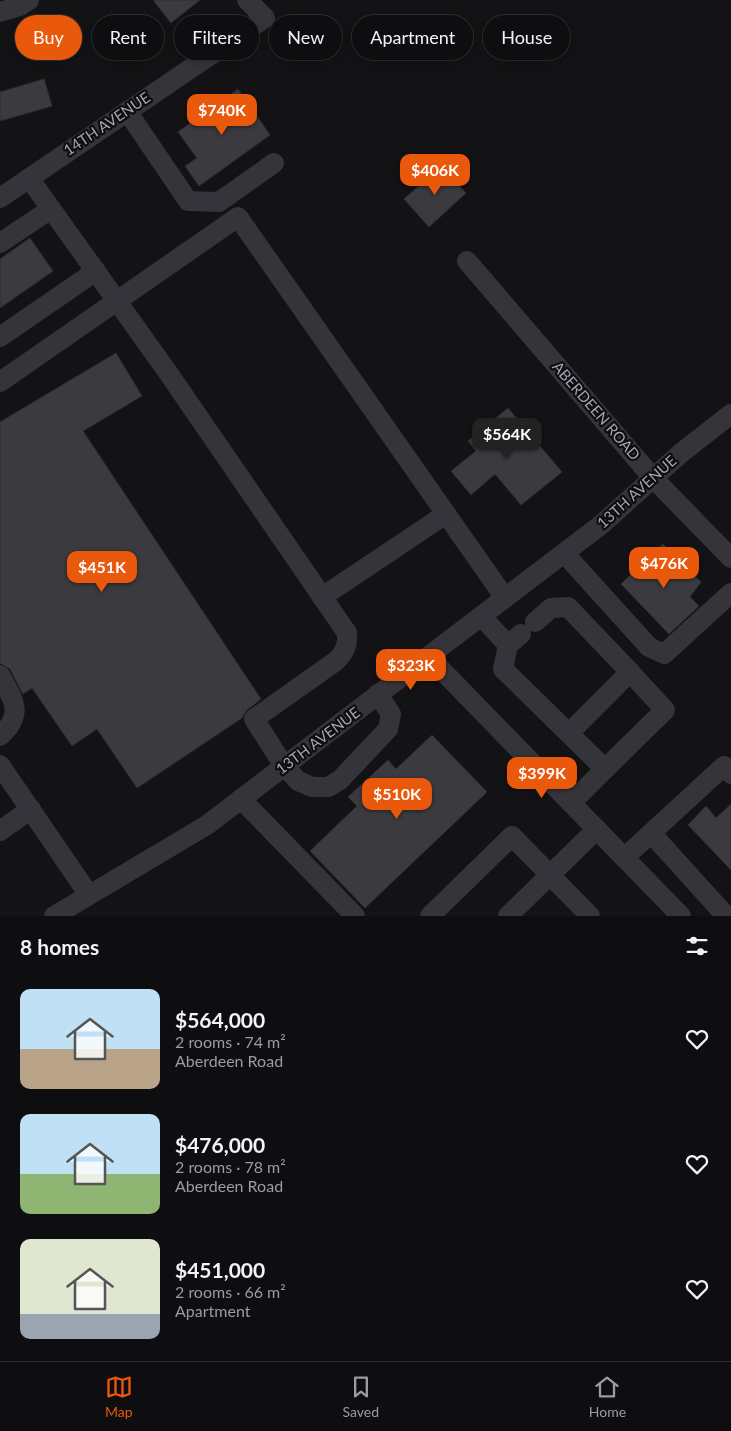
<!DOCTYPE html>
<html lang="en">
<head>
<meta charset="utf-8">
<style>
	:root { --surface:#0e0e10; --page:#171719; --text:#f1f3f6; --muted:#9b9c9f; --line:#2e2e30; --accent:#ea580c }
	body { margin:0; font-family:Lato,sans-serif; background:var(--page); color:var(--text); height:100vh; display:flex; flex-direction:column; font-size:19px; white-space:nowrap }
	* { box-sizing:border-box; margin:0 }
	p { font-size:16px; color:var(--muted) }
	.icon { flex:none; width:28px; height:28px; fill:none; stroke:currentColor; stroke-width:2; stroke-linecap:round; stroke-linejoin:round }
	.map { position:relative; height:916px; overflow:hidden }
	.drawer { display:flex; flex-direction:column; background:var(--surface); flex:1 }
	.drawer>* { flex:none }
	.hud { position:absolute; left:15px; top:15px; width:701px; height:45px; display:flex; gap:10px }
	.price { position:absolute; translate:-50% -42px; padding:0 11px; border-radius:10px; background:var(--accent); color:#fff; font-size:16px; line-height:32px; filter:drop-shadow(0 1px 2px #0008) }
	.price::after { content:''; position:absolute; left:50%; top:30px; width:15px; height:11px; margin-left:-8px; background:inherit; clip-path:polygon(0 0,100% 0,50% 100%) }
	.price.active { background:#222; color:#fff }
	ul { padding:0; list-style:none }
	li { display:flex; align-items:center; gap:15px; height:125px; padding:0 20px }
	li span { display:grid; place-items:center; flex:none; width:140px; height:100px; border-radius:10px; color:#555 }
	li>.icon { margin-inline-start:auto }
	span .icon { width:60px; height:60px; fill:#fffc; stroke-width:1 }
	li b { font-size:21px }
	h2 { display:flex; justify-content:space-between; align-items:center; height:60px; padding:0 20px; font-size:21px }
	.tag { padding:0 18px; border-radius:22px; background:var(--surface); box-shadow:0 2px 8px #0003,0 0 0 1px var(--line); font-size:18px; line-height:45px }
	.tag.active { background:var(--accent); color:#fff }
	.tabs { display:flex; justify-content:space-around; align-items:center; height:70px; border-top:1px solid var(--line); background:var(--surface); font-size:14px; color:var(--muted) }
	.tabs a { display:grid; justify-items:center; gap:2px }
	.tabs .active { color:var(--accent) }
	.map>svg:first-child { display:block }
</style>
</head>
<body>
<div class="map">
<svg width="731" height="916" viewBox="0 0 731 916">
	<rect width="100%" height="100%" fill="#131315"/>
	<!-- building -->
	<g fill="#3b3a3f" stroke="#2e2d31">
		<polygon points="153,0 200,0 171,23"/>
		<polygon points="123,19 136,37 111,54 99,36"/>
		<polygon points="44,79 52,106 0,121 0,92"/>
		<polygon points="238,89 270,135 199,186 185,166 197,158 178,132"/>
		<polygon points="441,166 466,193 429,227 404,199"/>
		<polygon points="30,238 53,271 0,308 0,259"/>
		<polygon points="116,353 142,396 83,431 261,699 247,710 242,718 137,788 97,729 72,746 32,688 23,694 10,669 0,663 0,422"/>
		<polygon points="508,408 562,472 521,505 495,474 471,495 451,471 476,451 468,441"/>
		<polygon points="663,544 701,582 690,597 699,606 669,634 621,584"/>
		<polygon points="432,735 487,792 365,908 310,851 357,806 348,797 388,760 396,769"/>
		<polygon points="731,804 731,870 688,825 706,806 716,818"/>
	</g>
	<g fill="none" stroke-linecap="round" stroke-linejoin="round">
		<!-- minor -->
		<g stroke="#34343a" stroke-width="20">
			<polyline points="0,12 20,6 29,0"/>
			<polyline points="127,111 188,201 219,202 274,163"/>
			<path d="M29,178L169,374L347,633C348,645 345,652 336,661L254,719L284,766L298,781L312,787H328L340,780L388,729L391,714L378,694"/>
			<polyline points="0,198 265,18 247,0"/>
			<polyline points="0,243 51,209"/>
			<polyline points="467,261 653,478 731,558"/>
			<polyline points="0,337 96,271"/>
			<polyline points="0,382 238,217 505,598"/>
			<polyline points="564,553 649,647 664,654 731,593"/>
			<polyline points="322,597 446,514"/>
			<polyline points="482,617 508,645"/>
			<polyline points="535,622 551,608 568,607 630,672 569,733"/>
			<polyline points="521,634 508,645 503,669 605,769 665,710 630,672"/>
			<polyline points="429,657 681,916"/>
			<path d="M0,675C13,699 25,714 0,736"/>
			<polyline points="0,765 89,895"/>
			<polyline points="241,799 355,916"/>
			<polyline points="571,803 605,769"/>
			<polyline points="0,831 31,809"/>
			<polyline points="651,833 726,916"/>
			<polyline points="624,858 724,766 731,774"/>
			<polyline points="54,916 207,825 602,524 681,453 731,414"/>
			<polyline points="430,916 512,836 590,916"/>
			<polyline points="508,916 597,829"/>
		</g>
	</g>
	<g text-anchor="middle" stroke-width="4.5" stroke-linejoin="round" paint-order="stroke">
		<!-- street labels -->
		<g font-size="15" fill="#a4a5b5" stroke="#0e0e10">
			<text transform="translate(107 124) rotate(-34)" y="5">14TH AVENUE</text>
			<text transform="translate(596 411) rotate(49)" y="5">ABERDEEN ROAD</text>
			<text transform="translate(637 492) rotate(-42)" y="5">13TH AVENUE</text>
			<text transform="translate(318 741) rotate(-37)" y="5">13TH AVENUE</text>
		</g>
	</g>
</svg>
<b class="price" style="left:222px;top:136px">$740K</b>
<b class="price" style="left:435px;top:196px">$406K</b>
<b class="price active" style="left:507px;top:460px">$564K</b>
<b class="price" style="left:664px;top:589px">$476K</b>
<b class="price" style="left:102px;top:593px">$451K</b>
<b class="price" style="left:411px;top:691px">$323K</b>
<b class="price" style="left:542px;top:799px">$399K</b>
<b class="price" style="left:397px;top:820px">$510K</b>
<div class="hud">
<a class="tag active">Buy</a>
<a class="tag">Rent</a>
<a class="tag">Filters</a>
<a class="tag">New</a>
<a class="tag">Apartment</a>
<a class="tag">House</a>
</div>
</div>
<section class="drawer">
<h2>8 homes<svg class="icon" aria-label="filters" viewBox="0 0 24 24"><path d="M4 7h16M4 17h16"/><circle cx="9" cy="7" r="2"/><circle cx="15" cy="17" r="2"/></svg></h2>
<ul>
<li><span style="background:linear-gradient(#bfe0f5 60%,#b9a48a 0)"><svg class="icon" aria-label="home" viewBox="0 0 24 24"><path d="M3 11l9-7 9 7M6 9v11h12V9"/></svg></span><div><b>$564,000</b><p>2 rooms · 74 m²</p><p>Aberdeen Road</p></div><svg class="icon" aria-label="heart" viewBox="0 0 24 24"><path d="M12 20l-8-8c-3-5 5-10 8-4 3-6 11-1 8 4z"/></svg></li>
<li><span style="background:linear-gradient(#bfe0f5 60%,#8fb573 0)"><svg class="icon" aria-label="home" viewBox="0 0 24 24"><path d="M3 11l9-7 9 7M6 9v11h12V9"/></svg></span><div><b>$476,000</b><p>2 rooms · 78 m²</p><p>Aberdeen Road</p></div><svg class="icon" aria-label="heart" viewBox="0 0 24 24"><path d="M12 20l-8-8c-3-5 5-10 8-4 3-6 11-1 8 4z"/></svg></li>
<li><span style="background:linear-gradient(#dfe7d0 75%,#9aa5b1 0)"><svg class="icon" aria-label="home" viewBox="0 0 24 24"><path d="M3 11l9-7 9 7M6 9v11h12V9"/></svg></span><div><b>$451,000</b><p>2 rooms · 66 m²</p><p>Apartment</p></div><svg class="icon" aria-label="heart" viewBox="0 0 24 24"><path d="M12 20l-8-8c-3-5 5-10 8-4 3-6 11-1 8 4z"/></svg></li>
</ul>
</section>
<nav class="tabs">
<a class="active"><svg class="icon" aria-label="map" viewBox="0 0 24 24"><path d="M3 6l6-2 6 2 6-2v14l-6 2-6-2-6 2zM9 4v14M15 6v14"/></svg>Map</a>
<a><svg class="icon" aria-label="saved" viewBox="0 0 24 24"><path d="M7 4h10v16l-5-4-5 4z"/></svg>Saved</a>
<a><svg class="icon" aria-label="home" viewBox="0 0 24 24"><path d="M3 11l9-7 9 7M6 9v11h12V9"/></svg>Home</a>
</nav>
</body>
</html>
